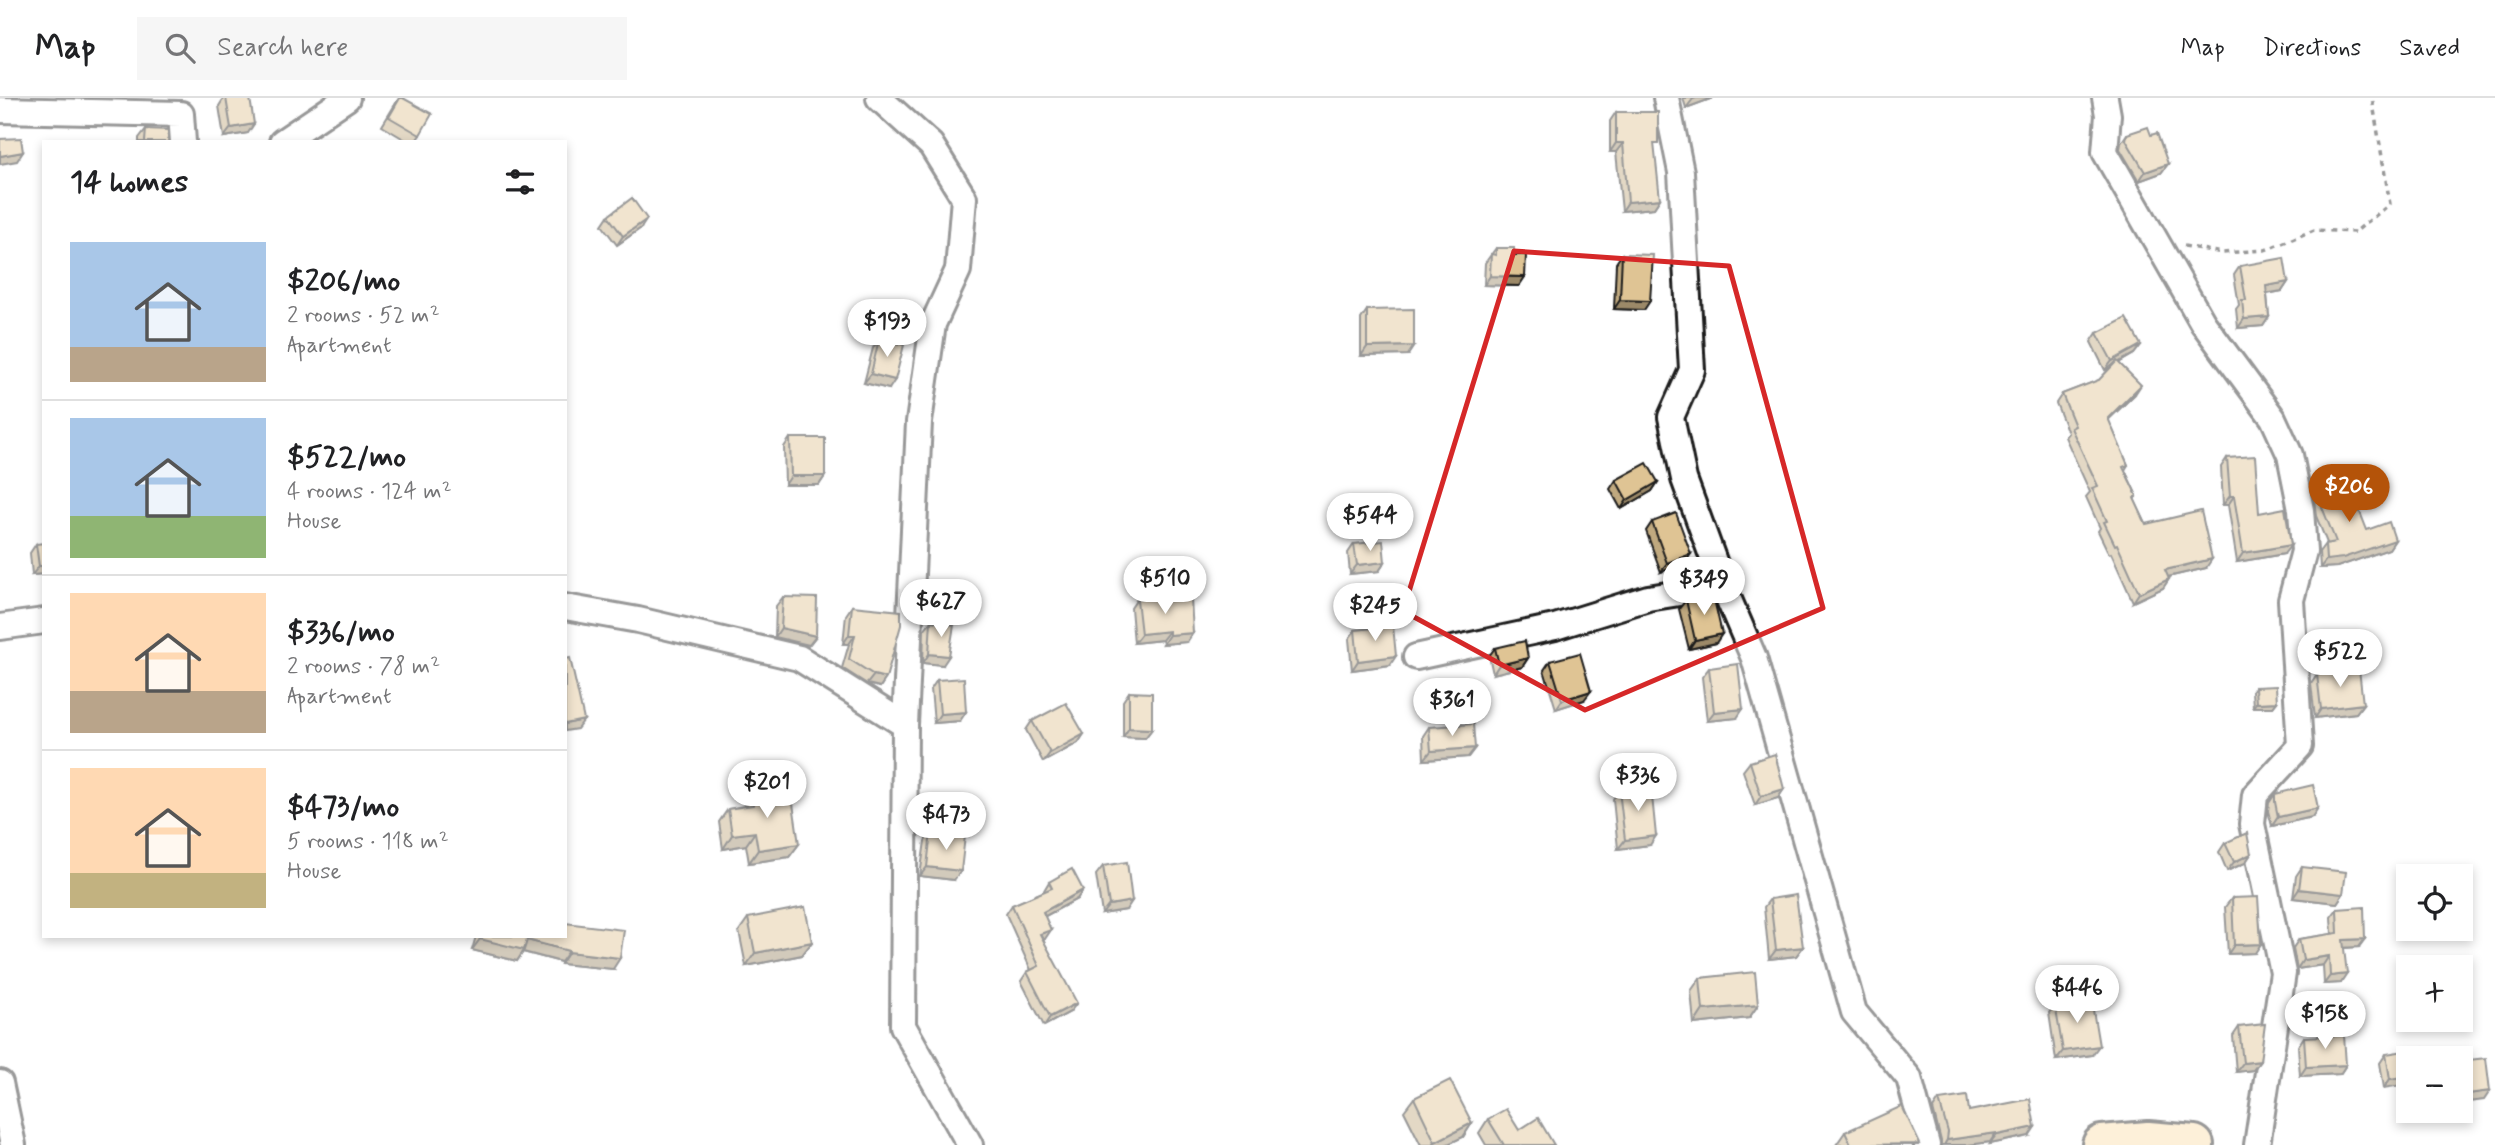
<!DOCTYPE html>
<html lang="en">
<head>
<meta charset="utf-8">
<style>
	:root { --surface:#fff; --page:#f6f6f6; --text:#202124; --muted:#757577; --line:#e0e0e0; --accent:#b45309 }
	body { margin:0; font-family:Mynerve,sans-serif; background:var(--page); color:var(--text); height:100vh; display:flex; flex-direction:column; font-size:26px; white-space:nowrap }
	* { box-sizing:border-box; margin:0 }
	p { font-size:23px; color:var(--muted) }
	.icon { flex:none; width:38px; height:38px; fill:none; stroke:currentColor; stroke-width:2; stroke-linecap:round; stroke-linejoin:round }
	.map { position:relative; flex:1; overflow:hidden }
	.details { position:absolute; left:42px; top:42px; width:525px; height:798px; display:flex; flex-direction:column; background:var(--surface); border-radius:0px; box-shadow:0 4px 10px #0003 }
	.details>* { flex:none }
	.controls { position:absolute; left:2396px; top:766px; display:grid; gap:14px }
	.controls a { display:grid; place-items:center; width:77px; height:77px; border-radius:0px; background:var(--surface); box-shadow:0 4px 10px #0003; font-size:35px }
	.price { position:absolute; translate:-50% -60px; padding:0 16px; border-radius:24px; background:#fff; color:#222; font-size:23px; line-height:46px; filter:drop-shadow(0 2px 4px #0008) }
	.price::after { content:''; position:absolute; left:50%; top:42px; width:21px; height:16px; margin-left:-10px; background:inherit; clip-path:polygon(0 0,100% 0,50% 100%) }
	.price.active { background:var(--accent); color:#fff }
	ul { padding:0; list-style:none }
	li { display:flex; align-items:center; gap:21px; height:175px; padding:0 28px }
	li+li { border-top:2px solid var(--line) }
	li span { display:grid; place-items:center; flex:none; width:196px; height:140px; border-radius:0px; color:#555 }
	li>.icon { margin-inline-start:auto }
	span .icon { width:84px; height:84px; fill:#fffc; stroke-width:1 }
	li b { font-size:30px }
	h2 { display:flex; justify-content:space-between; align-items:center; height:84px; padding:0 28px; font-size:30px }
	header { display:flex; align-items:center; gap:42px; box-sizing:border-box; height:98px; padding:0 35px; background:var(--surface); border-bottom:2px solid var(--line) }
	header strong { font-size:33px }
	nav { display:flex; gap:38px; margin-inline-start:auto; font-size:24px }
	.search { width:490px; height:63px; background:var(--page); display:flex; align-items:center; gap:18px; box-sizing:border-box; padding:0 24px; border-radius:0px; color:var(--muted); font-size:26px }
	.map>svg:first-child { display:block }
</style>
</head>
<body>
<header>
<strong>Map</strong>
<div class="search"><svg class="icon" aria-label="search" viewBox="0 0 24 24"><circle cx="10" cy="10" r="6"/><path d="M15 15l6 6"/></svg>Search here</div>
<nav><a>Map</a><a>Directions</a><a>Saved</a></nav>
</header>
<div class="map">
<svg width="2495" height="1047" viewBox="0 0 2495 1047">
	<rect width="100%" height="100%" fill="#fff"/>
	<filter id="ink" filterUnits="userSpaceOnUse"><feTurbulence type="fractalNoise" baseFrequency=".0143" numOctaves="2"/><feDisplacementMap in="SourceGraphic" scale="14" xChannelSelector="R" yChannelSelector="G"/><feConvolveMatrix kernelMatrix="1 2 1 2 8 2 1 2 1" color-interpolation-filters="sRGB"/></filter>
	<g filter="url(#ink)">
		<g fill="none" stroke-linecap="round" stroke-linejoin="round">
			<defs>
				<g id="minor">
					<polyline points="879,0 931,47 964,100 958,172 933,226 919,324 905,627"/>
					<polyline points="1666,0 1681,74 1692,272 1671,319 1684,381 1723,488 1754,560 1854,914 1909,980 1927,1047"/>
					<polyline points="2105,0 2108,17 2105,54 2203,225 2273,320 2290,357 2301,412 2304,453 2291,502 2300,648 2255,697 2252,726 2283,875 2257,1047"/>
					<polyline points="0,12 181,16 183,44"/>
					<polyline points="282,44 347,0"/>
					<polyline points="565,509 638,522 799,560 905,627 903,928 970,1047"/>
					<polyline points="0,529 44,523"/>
					<polyline points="1416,559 1555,529 1648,500 1723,488"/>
					<polyline points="0,985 13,1047"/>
				</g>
				<polyline id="primary" points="2102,1047 2148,1043 2194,1047"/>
			</defs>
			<!-- minor casing -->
			<use href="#minor" stroke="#1c1c1c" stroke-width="30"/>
			<!-- primary casing -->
			<use href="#primary" stroke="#1c1c1c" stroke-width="44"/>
			<!-- path -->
			<polyline stroke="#1c1c1c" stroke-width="3.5" stroke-dasharray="5 5" stroke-linecap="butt" points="2184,148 2223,155 2265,152 2314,132 2355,134 2390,106 2372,0"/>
			<!-- minor -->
			<use href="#minor" stroke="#fff" stroke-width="24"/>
			<!-- primary -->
			<use href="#primary" stroke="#faddab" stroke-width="38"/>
		</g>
		<!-- wall -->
		<g fill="#c0a97f" stroke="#1c1c1c" stroke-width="2">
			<polygon points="224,0 250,0 248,35 224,39 219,8"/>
			<polygon points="399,0 420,37 415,44 409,44 382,28"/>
			<polygon points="1683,0 1713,0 1686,10"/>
			<polygon points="1616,14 1660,101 1654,110 1622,113 1616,54 1610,54 1610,23"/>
			<polygon points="146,31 168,44 139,44 139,40"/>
			<polygon points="2127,36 2151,37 2168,66 2161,75 2139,83 2120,51 2121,45"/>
			<polygon points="608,118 641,130 617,147 602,127"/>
			<polygon points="1496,150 1514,157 1519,188 1484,187 1485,165"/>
			<polygon points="1622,156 1644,212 1614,211 1616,165"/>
			<polygon points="2240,168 2288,184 2282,193 2267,196 2269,219 2263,228 2238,230 2236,211 2239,207 2234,177"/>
			<polygon points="1367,212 1408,257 1361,258 1361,221"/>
			<polygon points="2097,235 2141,247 2134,256 2119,265 2135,296 2108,322 2128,367 2125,372 2137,398 2134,401 2146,426 2206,470 2168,479 2169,481 2163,490 2133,504 2111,455 2109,456 2098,433 2100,430 2086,399 2090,394 2065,339 2068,335 2056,305 2062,296 2099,282 2112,268 2105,272 2091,244"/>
			<polygon points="879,241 889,291 864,285 873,250"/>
			<polygon points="790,340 825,378 819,387 785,387 784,349"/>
			<polygon points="2227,360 2259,415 2284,456 2237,464 2228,407 2223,407 2221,369"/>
			<polygon points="1616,382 1658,384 1652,393 1621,411 1610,391"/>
			<polygon points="2320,392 2367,432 2395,442 2389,451 2337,469 2320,470 2319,454 2325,446 2327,445 2316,418 2314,400"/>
			<polygon points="1652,424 1685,465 1661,474 1646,433"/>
			<polygon points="36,446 44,476 32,477 30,455"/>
			<polygon points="1354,446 1385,464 1379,473 1350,476 1348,455"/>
			<polygon points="783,499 816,538 809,547 775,539 776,508"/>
			<polygon points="1137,501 1163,503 1187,544 1163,546 1162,542 1134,545 1131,510"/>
			<polygon points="1686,502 1716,545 1689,551 1679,511"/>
			<polygon points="852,508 886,580 880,589 867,586 842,570 849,546 843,546 846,517"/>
			<polygon points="931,523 943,567 923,565 924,532"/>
			<polygon points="1355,532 1390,567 1352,572 1349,541"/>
			<polygon points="1495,550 1528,560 1522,569 1493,576 1489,558"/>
			<polygon points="1550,563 1584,602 1556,611 1544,572"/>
			<polygon points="1709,570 1737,620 1707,623 1702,579"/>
			<polygon points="2317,576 2363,606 2356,615 2315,620 2311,585"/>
			<polygon points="937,582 960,623 934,625 931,591"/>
			<polygon points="2255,589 2277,604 2273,609 2253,609 2252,593"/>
			<polygon points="1129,594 1152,631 1145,640 1123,639 1123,603"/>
			<polygon points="1032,623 1084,636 1078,645 1043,664 1026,632"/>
			<polygon points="1429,629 1475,650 1468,659 1424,662 1423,638"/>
			<polygon points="1750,664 1784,691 1778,700 1755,707 1743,673"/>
			<polygon points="1619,692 1650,747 1618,751 1613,701"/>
			<polygon points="2275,696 2312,719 2272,728 2268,713 2269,705"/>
			<polygon points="752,697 799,746 789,759 749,765 746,747 723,751 719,724 728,711 744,708"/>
			<polygon points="931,734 954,782 920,778 925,743"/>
			<polygon points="2225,745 2251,756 2245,765 2227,773 2219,754"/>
			<polygon points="1103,768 1126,812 1102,816 1096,777"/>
			<polygon points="2302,769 2343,796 2337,805 2293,800 2296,778"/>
			<polygon points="1049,784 1083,792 1077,801 1045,818 1045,841 1043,842 1070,914 1044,928 1021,883 1027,874 1031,872 1006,816 1012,807 1043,794"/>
			<polygon points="2232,800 2255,855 2228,856 2225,809"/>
			<polygon points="1770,801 1803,849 1796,858 1769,861 1764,809"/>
			<polygon points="2337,811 2359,849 2344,850 2341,885 2324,886 2323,867 2297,871 2293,850 2299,841 2332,836 2331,819"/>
			<polygon points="748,820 812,844 802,857 746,868 739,833"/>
			<polygon points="476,838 565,838 613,871 561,866 561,864 523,854 517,863 472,852"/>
			<polygon points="1700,880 1758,907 1749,920 1694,926 1691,893"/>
			<polygon points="2055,906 2092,957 2056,962 2049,915"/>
			<polygon points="2239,929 2260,963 2253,972 2236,974 2233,938"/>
			<polygon points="2304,939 2346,967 2340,976 2300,978 2298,948"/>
			<polygon points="2386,956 2425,961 2384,990 2380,965"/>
			<polygon points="1414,1000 1472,1025 1463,1039 1446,1047 1421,1047 1404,1013"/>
			<polygon points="1939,1002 1969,1013 2029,1038 1990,1046 1990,1044 1968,1047 1941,1047 1941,1043 1933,1011"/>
			<polygon points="1488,1021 1519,1032 1554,1047 1486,1047 1479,1035"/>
			<polygon points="1845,1034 1919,1047 1836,1047"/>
		</g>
		<!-- shaded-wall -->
		<g fill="#9c8968" stroke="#1c1c1c" stroke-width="2">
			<polygon points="1696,0 1713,0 1686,10 1693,1"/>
			<polygon points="254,26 248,35 224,39 231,30"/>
			<polygon points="1616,45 1623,45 1616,54 1610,54"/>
			<polygon points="23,54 17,63 0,66 0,58"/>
			<polygon points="2168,66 2161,75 2139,83 2145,74"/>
			<polygon points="1660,101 1654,110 1622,113 1628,104"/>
			<polygon points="647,121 641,130 617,147 623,138"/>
			<polygon points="1490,178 1525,179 1519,188 1484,187"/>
			<polygon points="2288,184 2282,193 2259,197 2266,188"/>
			<polygon points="1620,202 1650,203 1644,212 1614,211"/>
			<polygon points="2269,219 2263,228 2238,230 2244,221"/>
			<polygon points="2141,247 2134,256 2105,272 2112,263"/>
			<polygon points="1414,248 1408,257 1361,258 1367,249"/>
			<polygon points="871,276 895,282 889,291 864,285"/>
			<polygon points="2141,287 2135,296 2101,329 2108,320"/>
			<polygon points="791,378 825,378 819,387 785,387"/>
			<polygon points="1658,384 1652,393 1621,411 1627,402"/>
			<polygon points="2230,398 2234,398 2228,407 2223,407"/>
			<polygon points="2395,442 2389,451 2337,469 2320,470 2326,462"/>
			<polygon points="2291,447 2284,456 2237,464 2243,455"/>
			<polygon points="1691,456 1685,465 1661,474 1667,465"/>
			<polygon points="2212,461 2206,470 2159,481 2165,472"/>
			<polygon points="1385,464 1379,473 1350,476 1357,467"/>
			<polygon points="39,468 44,468 44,476 32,477"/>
			<polygon points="2169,481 2163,490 2133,504 2139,495"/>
			<polygon points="781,530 816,538 809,547 775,539"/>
			<polygon points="1169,533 1162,542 1134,545 1141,536"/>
			<polygon points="1193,535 1187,544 1163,546 1169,537"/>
			<polygon points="1722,536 1716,545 1689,551 1695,542"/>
			<polygon points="849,537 855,537 849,546 843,546"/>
			<polygon points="929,556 949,558 943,567 923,565"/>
			<polygon points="1396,558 1390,567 1352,572 1358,563"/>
			<polygon points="1528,560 1522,569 1493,576 1499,567"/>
			<polygon points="874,577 886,580 880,589 867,586"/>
			<polygon points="1591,593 1584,602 1556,611 1562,602"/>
			<polygon points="2277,604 2273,609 2253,609 2256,605"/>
			<polygon points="2363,606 2356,615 2315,620 2321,611"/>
			<polygon points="1743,611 1737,620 1707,623 1714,614"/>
			<polygon points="966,614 960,623 934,625 940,616"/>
			<polygon points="584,622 577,631 565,633 565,626"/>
			<polygon points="1129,630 1152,631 1145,640 1123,639"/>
			<polygon points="1084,636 1078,645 1043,664 1050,655"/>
			<polygon points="1475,650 1468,659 1424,662 1431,653"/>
			<polygon points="1784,691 1778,700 1755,707 1761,698"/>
			<polygon points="2318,710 2312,719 2272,728 2278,719"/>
			<polygon points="755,734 746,747 723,751 732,737"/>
			<polygon points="1656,738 1650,747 1618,751 1625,742"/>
			<polygon points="799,746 789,759 749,765 758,752"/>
			<polygon points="2251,756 2245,765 2227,773 2234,764"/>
			<polygon points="927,769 961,773 954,782 920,778"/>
			<polygon points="2299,791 2343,796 2337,805 2293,800"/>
			<polygon points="1083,792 1077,801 1036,823 1043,814"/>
			<polygon points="1132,803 1126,812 1102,816 1109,807"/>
			<polygon points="1051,832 1045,841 1034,845 1040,836"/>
			<polygon points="480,841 527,842 569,853 561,864 523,854 517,863 472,852"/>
			<polygon points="2365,841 2359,849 2338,850 2343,842"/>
			<polygon points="812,844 802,857 746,868 755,855"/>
			<polygon points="2261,846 2255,855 2228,856 2234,847"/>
			<polygon points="1803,849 1796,858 1769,861 1776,852"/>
			<polygon points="569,854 620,860 613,871 561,866"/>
			<polygon points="2329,858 2323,867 2297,871 2303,862"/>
			<polygon points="2347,876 2341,885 2324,886 2330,878"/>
			<polygon points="1077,905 1070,914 1044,928 1050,919"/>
			<polygon points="1758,907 1749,920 1694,926 1703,912"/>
			<polygon points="2099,948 2092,957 2056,962 2063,953"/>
			<polygon points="2260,963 2253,972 2236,974 2243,965"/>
			<polygon points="2346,967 2340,976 2300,978 2306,969"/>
			<polygon points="2408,978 2408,986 2384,990 2390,981"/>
			<polygon points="2490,993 2484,1002 2460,1005 2460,997"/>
			<polygon points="1472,1025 1463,1039 1446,1047 1432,1047 1435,1044"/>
			<polygon points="2035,1029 2029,1038 1990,1046 1997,1037"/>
			<polygon points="1996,1035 1990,1044 1968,1047 1944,1047 1947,1042"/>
		</g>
		<!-- building -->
		<g fill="#dfc494" stroke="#1c1c1c" stroke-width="2">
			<polygon points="226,0 250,0 254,26 231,30"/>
			<polygon points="400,0 403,0 432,16 420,37 389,19"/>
			<polygon points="1616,14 1658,14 1658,45 1654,45 1660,101 1628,104 1623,45 1616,45"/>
			<polygon points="2148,29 2151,37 2157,35 2168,66 2145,74 2126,42 2127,36"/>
			<polygon points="146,31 169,32 168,44 145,44"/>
			<polygon points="21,40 23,54 0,58 0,41"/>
			<polygon points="632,100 647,121 623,138 608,118"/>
			<polygon points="1496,150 1514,150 1514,157 1526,157 1525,179 1490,178 1491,156 1496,157"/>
			<polygon points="1622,156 1653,157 1650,203 1620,202"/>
			<polygon points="2284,160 2288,184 2266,188 2269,219 2244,221 2242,202 2246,202 2240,168"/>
			<polygon points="1414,211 1414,248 1367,249 1367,212"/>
			<polygon points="2126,220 2141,247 2112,263 2097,235"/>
			<polygon points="879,241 904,247 895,282 871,276"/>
			<polygon points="2117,263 2141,287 2108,320 2128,367 2123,369 2137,398 2134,400 2146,426 2201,413 2212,461 2165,472 2169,481 2139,495 2117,446 2115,447 2104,424 2107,423 2092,390 2098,388 2071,330 2075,328 2062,296 2099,282"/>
			<polygon points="790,340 825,340 825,378 791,378"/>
			<polygon points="2255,358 2259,415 2285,410 2291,447 2243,455 2234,398 2230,398 2227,360"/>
			<polygon points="1647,365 1658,384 1627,402 1616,382"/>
			<polygon points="2347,381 2367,432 2389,424 2395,442 2343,460 2326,462 2325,446 2336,444 2322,409 2320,392"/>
			<polygon points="1676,415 1691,456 1667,465 1652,424"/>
			<polygon points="1383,443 1385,464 1357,467 1354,446"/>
			<polygon points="44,445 44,468 39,468 36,446"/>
			<polygon points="1713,497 1722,536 1695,542 1686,502"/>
			<polygon points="1162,498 1163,503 1191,501 1193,535 1169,537 1169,533 1141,536 1137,501"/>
			<polygon points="783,499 817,500 816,538 781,530"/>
			<polygon points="852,508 901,513 901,527 886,580 874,577 849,561 855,537 849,537"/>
			<polygon points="931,523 954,527 949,558 929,556"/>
			<polygon points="1393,528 1396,558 1358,563 1355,532"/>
			<polygon points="1525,543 1528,560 1499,567 1495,550"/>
			<polygon points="1580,555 1591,593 1562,602 1550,563"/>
			<polygon points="570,560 584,622 565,626 565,561"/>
			<polygon points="1738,566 1743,611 1714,614 1709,570"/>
			<polygon points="2359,571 2363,606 2321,611 2317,576"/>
			<polygon points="964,580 966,614 940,616 937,582"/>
			<polygon points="2276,588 2277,604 2256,605 2255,589"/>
			<polygon points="1129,594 1152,595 1152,631 1129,630"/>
			<polygon points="1066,605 1084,636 1050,655 1032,623"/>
			<polygon points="1473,626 1475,650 1431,653 1429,629"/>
			<polygon points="1775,656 1784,691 1761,698 1750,664"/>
			<polygon points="2313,687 2318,710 2278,719 2275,704 2275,696"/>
			<polygon points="1651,688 1656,738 1625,742 1619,692"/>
			<polygon points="791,692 799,746 758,752 755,734 732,737 728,711 753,707 752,697"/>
			<polygon points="931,734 965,738 961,773 927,769"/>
			<polygon points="2247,735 2251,756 2234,764 2225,745"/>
			<polygon points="1127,764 1132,803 1109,807 1103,768"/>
			<polygon points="2302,769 2346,774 2343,796 2299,791"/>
			<polygon points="1072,771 1083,792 1043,814 1051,832 1040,836 1077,905 1050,919 1027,874 1039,868 1012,807 1052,790 1049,784"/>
			<polygon points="1796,797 1803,849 1776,852 1770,801"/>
			<polygon points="2258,799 2261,846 2234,847 2232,800"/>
			<polygon points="805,809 812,844 755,855 748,820"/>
			<polygon points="2364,809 2365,841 2343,842 2347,876 2330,878 2329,858 2303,862 2299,841 2338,835 2337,811"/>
			<polygon points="565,825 624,832 620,860 569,854 569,853 527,842 524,852 480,841 481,838 565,838"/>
			<polygon points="1755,874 1758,907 1703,912 1700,880"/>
			<polygon points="2091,900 2099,948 2063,953 2055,906"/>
			<polygon points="2265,926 2260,963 2243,965 2239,929"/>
			<polygon points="2344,937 2346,967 2306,969 2304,939"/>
			<polygon points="2423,950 2425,961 2408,961 2408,978 2390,981 2386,956"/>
			<polygon points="2486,960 2490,993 2460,997 2460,963"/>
			<polygon points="1450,982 1472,1025 1435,1044 1414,1000"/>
			<polygon points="1967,998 1969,1013 2030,1001 2035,1029 1997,1037 1996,1035 1947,1042 1948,1034 1939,1002"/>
			<polygon points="1902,1008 1920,1046 1851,1047 1845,1034"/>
			<polygon points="1506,1011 1519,1032 1538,1020 1554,1047 1504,1047 1488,1021"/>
		</g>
	</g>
	<!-- marked area -->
	<path d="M0 0H2495V1047H0ZM1514,153L1729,168L1823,510L1585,612L1403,513Z" fill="#fff" fill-opacity=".55" fill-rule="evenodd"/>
	<path fill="none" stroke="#d62828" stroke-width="5" stroke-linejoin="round" d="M1514,153L1729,168L1823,510L1585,612L1403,513Z"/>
</svg>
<div class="controls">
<a><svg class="icon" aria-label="locate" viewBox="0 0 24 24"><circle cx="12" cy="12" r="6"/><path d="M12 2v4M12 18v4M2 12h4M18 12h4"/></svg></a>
<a>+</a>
<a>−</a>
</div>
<b class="price" style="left:887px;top:261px">$193</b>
<b class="price active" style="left:2349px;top:426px">$206</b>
<b class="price" style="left:1370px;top:455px">$544</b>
<b class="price" style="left:1165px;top:518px">$510</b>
<b class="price" style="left:1704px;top:519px">$349</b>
<b class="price" style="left:941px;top:541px">$627</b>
<b class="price" style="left:1375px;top:545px">$245</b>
<b class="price" style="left:2340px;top:591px">$522</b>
<b class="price" style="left:1452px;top:640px">$361</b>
<b class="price" style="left:1638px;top:715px">$336</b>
<b class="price" style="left:767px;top:722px">$201</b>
<b class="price" style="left:946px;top:754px">$473</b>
<b class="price" style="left:2077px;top:927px">$446</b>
<b class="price" style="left:2325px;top:953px">$158</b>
<section class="details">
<h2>14 homes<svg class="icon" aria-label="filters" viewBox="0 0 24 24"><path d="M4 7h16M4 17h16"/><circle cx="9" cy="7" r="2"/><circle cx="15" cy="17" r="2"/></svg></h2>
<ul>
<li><span style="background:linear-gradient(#a9c7e8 75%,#b9a48a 0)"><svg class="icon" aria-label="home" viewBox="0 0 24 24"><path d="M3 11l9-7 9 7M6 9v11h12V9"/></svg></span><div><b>$206/mo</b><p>2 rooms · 52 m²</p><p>Apartment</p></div></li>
<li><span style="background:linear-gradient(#a9c7e8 70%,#8fb573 0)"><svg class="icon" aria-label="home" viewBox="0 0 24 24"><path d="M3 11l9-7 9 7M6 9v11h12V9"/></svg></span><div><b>$522/mo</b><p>4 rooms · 124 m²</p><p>House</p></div></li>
<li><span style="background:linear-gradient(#ffd9b3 70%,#b9a48a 0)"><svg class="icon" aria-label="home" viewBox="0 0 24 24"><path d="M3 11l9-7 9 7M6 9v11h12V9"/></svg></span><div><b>$336/mo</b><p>2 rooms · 78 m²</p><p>Apartment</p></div></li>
<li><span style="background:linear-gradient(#ffd9b3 75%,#c2b280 0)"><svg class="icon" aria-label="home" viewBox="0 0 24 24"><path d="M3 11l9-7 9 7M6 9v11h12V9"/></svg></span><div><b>$473/mo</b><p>5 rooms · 118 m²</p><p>House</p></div></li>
</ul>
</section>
</div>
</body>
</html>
